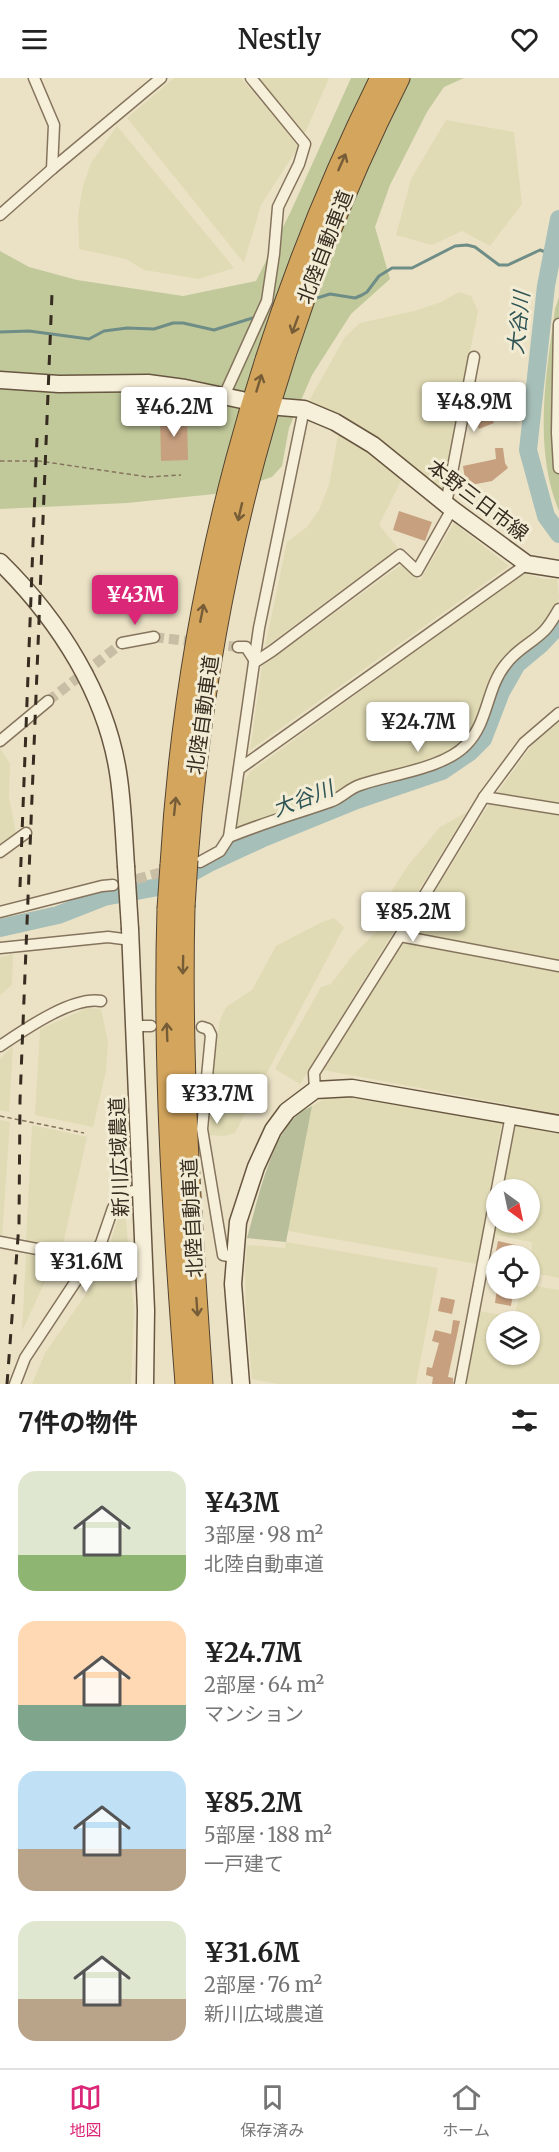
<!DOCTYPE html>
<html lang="ja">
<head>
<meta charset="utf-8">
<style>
	:root { --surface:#fff; --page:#f2f2f2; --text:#222; --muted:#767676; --line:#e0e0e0; --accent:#db2777 }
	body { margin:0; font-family:Merriweather,"Noto Sans JP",serif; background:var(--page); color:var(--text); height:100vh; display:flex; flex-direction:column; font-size:22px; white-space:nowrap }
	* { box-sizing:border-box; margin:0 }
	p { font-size:20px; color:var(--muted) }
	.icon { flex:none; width:33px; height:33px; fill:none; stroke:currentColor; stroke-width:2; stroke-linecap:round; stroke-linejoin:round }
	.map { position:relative; height:1306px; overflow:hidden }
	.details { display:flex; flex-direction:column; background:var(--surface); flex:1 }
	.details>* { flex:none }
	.needle { width:39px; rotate:147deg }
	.buttons { position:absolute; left:486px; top:1101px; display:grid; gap:12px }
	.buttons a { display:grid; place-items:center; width:54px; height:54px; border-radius:50%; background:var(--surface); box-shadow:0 2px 4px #0004; font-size:30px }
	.price { position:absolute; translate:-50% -51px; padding:0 14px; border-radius:6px; background:#fff; color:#222; font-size:20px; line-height:39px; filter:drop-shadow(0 2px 3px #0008) }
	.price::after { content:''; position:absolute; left:50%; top:36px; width:18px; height:14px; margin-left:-9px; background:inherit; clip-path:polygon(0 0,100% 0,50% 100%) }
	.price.current { background:var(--accent); color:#fff }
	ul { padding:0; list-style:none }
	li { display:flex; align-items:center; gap:18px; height:150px; padding:0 18px }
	li span { display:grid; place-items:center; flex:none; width:168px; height:120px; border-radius:18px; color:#555 }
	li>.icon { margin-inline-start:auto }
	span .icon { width:72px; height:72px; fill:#fffc; stroke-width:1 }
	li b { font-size:26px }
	h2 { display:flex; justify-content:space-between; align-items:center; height:72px; padding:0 18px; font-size:26px }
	header { display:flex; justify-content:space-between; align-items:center; height:78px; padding:0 18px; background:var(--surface); font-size:27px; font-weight:600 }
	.menu { display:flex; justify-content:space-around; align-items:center; height:84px; border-top:2px solid var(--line); background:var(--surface); font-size:16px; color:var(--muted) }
	.menu a { display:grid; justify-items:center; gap:3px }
	.menu .current { color:var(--accent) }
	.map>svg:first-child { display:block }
</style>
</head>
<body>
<header><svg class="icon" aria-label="menu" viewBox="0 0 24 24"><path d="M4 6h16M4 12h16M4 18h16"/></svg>Nestly<svg class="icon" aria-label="heart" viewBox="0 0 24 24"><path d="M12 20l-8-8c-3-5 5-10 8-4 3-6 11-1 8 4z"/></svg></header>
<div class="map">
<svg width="559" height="1306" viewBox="0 0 559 1306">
	<rect width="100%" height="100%" fill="#ebe2c6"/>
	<!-- farmland -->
	<g fill="#e0dbb4" fill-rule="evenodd">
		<polygon points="174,0 241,0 299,68 261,127 244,185 127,40"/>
		<polygon points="258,0 329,0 304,57"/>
		<polygon points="446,42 514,54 522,126 490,168 462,153 432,167 396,157 411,101"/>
		<polygon points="117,48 234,190 199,201 144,192 126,181 79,171 78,137 83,108 91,85"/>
		<polygon points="459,214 471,218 478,233 443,412 382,363 339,336 309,323 345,259 360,245 414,233 441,224"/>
		<polygon points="338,357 357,366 402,401 379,447 398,470 265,569 287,464 307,449 319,432 329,407"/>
		<polygon points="454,445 509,488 250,672 262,588 401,487 420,502"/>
		<polygon points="522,495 544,501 557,501 559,520 555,533 544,547 507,576 495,593 477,646 464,663 436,681 375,698 340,716 263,740 242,749 237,749 243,705 250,694"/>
		<polygon points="559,644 559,726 497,715 535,663 551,648"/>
		<polygon points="0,670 10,686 9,719 16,755 0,766"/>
		<polygon points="489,726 559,738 559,883 409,855"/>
		<polygon points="467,734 300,1006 275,991 321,909 331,906 353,877 377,853 380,831 407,789 440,749"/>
		<polygon points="334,840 344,849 235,1055 224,1058 209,1057 211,1001 220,942 226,929 252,912 276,868 320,845"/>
		<polygon points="403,863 559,893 559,1036 323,992"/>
		<polygon points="13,876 12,907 0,917 0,879"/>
		<polygon points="87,930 101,931 108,964 106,993 93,1049 35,1037 40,951"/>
		<polygon points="13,968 9,1034 0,1032 0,981"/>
		<polygon points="345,1017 502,1044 477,1186 288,1153 312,1028 328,1019"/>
		<polygon points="0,1042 10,1044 2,1159 0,1159"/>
		<polygon points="515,1046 559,1055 559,1200 530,1194 532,1164 495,1157 497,1145 530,1144 530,1112 503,1111"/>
		<polygon points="32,1047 87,1059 62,1171 26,1162"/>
		<polygon points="125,1132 134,1233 131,1306 32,1306 45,1275 89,1212 106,1178 118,1140"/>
		<polygon points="286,1164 438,1190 416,1306 278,1306 252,1301 246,1232 245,1190 247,1167 285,1170"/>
		<polygon points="26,1176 55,1182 22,1253"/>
		<path d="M530,1207L559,1212V1306H467L479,1233L514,1239L521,1211L530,1210ZM496,1244H530V1276H496Z"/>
	</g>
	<!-- green -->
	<g fill="#c1c99b">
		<polygon points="351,0 464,0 444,9 427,34 390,107 375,149 390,201 351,236 312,297 289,350 282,388 272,399 224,415 127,425 0,431 0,173 29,189 77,202 183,218 256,203 291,133"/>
		<path d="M559,219V433C533,370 546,297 555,231Z"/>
	</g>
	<!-- cemetery -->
	<path fill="#b8be99" d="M312,1028L286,1164L247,1160C257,1125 270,1063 296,1038C300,1033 307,1031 312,1028Z"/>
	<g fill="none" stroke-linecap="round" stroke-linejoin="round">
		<!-- stream -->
		<g stroke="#6f8d87" stroke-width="3">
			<polyline points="314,221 330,216 355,220 362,217 367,214 379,198 392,190 412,190 455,168 467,167 475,169 499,187 508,187 540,172 551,176"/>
			<polyline points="0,254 29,253 89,261 104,253 127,250 154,251 173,245 183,245 214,252 256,239"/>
		</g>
		<!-- river -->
		<g stroke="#a7bfb9" stroke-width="18">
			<polyline points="559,141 546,208 528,372 546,438 559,456"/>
			<polyline points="0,850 58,837 104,819 169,807 209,785 261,761 357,722 442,693 470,674 483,661 501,614 517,586 541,566 559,547"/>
		</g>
	</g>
	<!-- building -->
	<g fill="#c7a07f">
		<polygon points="510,309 517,328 491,338 494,345 479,351 472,331 473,323"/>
		<polygon points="187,337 188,382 161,383 160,338"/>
		<polygon points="495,370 503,370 505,385 508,390 492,403 466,408 463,388 496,381"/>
		<polygon points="399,433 432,444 425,463 393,452"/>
		<polygon points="498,1163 520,1168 518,1178 495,1178"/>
		<polygon points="497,1210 514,1210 511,1228 495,1225"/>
		<polygon points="441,1219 455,1222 452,1236 438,1233"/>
		<polygon points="453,1242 460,1243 448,1299 453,1300 453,1306 432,1306 433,1299 426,1297 427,1289 432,1290 439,1265 432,1263 435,1252 451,1256"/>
	</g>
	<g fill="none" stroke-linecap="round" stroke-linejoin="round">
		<!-- street-tunnel -->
		<g stroke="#c7bea5" stroke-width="10" stroke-dasharray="10 5" stroke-linecap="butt">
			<polyline points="154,559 238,569"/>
			<polyline points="48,623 122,565"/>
			<polyline points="122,805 174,791"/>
		</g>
		<defs>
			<g id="street">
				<polyline points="34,0 54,47 52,91"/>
				<polyline points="0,137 52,91 161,0"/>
				<polyline points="559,246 557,355 559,390"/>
				<polyline points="224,318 267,223 274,176 278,129 299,86 305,66 251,0"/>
				<polyline points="446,426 474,279"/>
				<polyline points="122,565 154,559"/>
				<polyline points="238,569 246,569 255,583"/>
				<polyline points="255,584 272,573 400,477 417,493 452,431"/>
				<polyline points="0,663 48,623"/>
				<polyline points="239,691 527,486"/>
				<polyline points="484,719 559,731"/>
				<path d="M229,759C263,745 298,735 332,723C342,719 350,710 360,707C391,696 443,691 466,667C489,644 486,610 506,586C516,572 532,565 544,553C550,547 555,538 559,531"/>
				<polyline points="0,774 26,755"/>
				<polyline points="200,784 220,773 229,759 259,550 304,331"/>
				<polyline points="0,834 102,808 113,807"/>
				<polyline points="400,858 559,888"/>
				<polyline points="0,870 108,859 131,862"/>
				<polyline points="134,948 151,948"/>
				<polyline points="202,949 208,951 211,957 202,1051 223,1177 234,1179"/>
				<path d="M0,968C24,952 72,918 101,923"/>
				<polyline points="315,1012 314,995 400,858 484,719 524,665 559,635"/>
				<polyline points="0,1164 58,1175"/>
				<polyline points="15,1306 25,1280 101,1165 113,1130 125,1115 141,1111"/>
				<polyline points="460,1306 511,1037"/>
			</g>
			<g id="secondary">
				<polyline points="0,302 59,306 148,305 185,310 242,322"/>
				<polyline points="280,329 304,331 335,344 373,367 452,431 527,486 559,491"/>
				<path d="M0,484C59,542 108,618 119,701C123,730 124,759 126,788"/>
				<polyline points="130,851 146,1232 145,1306"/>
				<polyline points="241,1306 233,1206 238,1144 256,1089 273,1052 287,1033 315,1012 352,1010 559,1046"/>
			</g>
			<g id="highway">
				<path d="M187,782C207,511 276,243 399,0"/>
				<path d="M171,787C187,514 259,244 381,0"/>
				<path d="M184,829C180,988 191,1147 202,1306"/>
				<path d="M168,831C163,990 174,1148 186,1306"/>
			</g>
		</defs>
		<!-- street casing -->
		<use href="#street" stroke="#85745d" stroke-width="13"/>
		<!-- secondary casing -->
		<use href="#secondary" stroke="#675640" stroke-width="19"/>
		<!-- highway casing -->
		<use href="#highway" stroke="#534331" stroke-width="23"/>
		<!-- path -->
		<g stroke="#85745d" stroke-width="1.5" stroke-dasharray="4.5 3" stroke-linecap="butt">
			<polyline points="0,383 39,383 148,399 181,397"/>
			<polyline points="0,1038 84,1055"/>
		</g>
		<!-- street -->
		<use href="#street" stroke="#f6efd9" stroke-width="10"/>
		<!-- secondary -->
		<use href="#secondary" stroke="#f6efd9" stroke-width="16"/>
		<!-- highway -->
		<use href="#highway" stroke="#d4a65d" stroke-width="21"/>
		<!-- rail -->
		<g stroke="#372c20" stroke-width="3" stroke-dasharray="10 10" stroke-linecap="butt">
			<polyline points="20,809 37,360"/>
			<polyline points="7,1306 19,1146 20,1022 52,215"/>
		</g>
		<defs>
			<polyline id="secondary-bridge" points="126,788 130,851"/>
			<g id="highway-bridge">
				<polyline points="184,829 187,782"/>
				<polyline points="168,831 171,787"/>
			</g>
		</defs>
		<!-- secondary-bridge casing -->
		<use href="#secondary-bridge" stroke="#675640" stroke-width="19" stroke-linecap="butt"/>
		<!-- highway-bridge casing -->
		<use href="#highway-bridge" stroke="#534331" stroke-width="23" stroke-linecap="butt"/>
		<!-- secondary-bridge -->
		<use href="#secondary-bridge" stroke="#f6efd9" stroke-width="16"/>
		<!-- highway-bridge -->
		<use href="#highway-bridge" stroke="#d4a65d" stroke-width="21"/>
	</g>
	<!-- one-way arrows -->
	<defs><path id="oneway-shaft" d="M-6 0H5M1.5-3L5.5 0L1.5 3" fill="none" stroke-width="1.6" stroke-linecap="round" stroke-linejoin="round" transform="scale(1.5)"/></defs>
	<g stroke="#765d38">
		<use href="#oneway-shaft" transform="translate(342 84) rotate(-66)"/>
		<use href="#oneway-shaft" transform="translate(295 247) rotate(110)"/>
		<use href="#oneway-shaft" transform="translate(259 305) rotate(-73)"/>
		<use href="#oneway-shaft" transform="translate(240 434) rotate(103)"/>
		<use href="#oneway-shaft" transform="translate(202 535) rotate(-79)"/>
		<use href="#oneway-shaft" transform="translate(175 728) rotate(-84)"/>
		<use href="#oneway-shaft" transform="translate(183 887) rotate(91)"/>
		<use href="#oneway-shaft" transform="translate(167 954) rotate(-92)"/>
		<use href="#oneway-shaft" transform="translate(197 1229) rotate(86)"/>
	</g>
	<g text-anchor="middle" stroke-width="6" stroke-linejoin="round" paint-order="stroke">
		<!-- street labels -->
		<g font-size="20" fill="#372c20" stroke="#f3ecd5">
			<text transform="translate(325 169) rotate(-69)" y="7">北陸自動車道</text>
			<text transform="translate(478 422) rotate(37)" y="7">本野三日市線</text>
			<text transform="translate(203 637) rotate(-82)" y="7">北陸自動車道</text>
			<text transform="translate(119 1079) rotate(-92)" y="7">新川広域農道</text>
			<text transform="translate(192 1140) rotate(-93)" y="7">北陸自動車道</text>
		</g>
		<!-- water labels -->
		<g font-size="21" font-style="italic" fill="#305555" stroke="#f3ecd5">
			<text transform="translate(519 245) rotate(-84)" y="7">大谷川</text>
			<text transform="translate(303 721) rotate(-21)" y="7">大谷川</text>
		</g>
	</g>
</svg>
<div class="buttons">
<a><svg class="needle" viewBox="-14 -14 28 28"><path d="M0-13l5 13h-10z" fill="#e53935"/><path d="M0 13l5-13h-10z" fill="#767676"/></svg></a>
<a><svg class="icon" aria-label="locate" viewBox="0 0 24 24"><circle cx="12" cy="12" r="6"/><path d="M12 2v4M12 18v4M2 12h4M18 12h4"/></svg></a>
<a><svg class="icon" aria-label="layers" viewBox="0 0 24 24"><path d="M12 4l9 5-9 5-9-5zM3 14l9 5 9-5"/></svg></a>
</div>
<b class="price" style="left:474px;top:355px">¥48.9M</b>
<b class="price" style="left:174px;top:360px">¥46.2M</b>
<b class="price current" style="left:135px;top:548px">¥43M</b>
<b class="price" style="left:418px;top:675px">¥24.7M</b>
<b class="price" style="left:413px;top:865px">¥85.2M</b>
<b class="price" style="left:217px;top:1047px">¥33.7M</b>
<b class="price" style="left:86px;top:1215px">¥31.6M</b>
</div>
<section class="details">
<h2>7件の物件<svg class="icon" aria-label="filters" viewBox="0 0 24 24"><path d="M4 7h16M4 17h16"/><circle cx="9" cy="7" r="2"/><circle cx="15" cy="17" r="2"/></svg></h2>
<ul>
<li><span style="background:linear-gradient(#dfe7d0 70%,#8fb573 0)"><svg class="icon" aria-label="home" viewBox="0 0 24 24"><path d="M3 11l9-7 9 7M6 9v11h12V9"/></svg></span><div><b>¥43M</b><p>3部屋 · 98 m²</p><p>北陸自動車道</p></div></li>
<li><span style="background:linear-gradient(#ffd9b3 70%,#7fa58c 0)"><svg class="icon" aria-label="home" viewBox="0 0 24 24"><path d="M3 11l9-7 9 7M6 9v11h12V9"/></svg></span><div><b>¥24.7M</b><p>2部屋 · 64 m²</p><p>マンション</p></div></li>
<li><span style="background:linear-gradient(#bfe0f5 65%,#b9a48a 0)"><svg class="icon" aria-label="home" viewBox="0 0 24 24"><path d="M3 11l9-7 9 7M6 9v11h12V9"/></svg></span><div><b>¥85.2M</b><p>5部屋 · 188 m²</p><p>一戸建て</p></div></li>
<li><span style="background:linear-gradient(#dfe7d0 65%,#b9a48a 0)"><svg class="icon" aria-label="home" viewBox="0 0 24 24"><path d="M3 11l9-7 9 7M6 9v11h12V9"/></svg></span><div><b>¥31.6M</b><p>2部屋 · 76 m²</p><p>新川広域農道</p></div></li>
</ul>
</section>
<nav class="menu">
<a class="current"><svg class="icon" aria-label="map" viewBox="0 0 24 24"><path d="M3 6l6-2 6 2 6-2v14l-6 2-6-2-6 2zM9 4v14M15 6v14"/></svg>地図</a>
<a><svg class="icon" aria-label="saved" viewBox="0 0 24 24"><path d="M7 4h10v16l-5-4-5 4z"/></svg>保存済み</a>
<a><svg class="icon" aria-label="home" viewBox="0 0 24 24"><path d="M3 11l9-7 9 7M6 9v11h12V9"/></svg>ホーム</a>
</nav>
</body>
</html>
